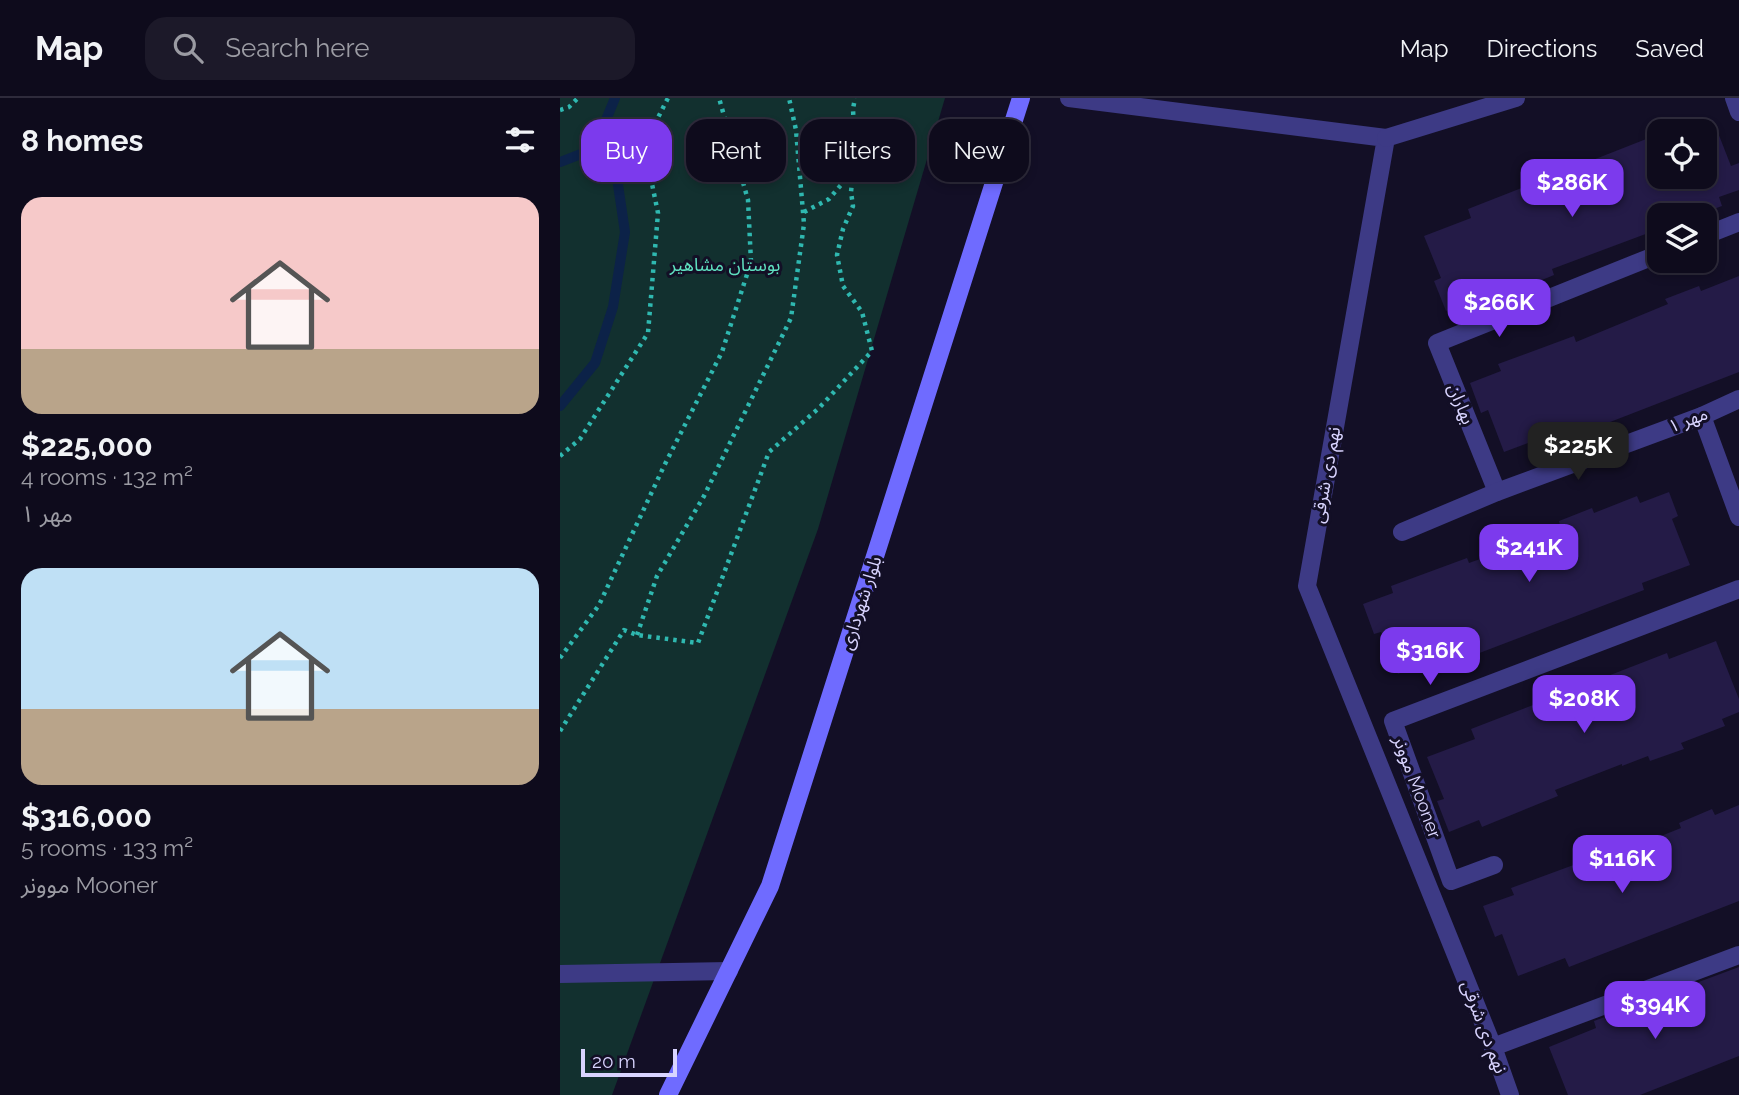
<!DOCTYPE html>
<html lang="en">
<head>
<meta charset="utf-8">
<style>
	:root { --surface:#0e0b1c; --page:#1c1929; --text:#f1f3f6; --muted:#9b9ba3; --line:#2e2b3b; --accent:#7c3aed }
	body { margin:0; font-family:Raleway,"Noto Sans Arabic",sans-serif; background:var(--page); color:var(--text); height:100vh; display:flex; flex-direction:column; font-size:26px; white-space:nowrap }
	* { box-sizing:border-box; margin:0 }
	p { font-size:23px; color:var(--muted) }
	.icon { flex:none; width:38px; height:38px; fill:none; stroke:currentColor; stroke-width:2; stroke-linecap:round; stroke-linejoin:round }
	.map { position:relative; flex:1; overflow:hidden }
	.details { display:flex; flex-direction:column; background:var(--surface); width:560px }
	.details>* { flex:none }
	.banner { position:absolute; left:21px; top:21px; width:665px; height:63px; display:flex; gap:14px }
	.buttons { position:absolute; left:1087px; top:21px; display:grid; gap:14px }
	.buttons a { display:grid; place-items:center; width:70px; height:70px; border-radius:14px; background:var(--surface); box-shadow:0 4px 10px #0003,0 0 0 2px var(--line); font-size:35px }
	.scale { position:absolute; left:21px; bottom:18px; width:96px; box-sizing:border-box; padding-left:7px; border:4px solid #d9d4ff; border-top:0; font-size:19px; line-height:24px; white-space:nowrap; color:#d9d4ff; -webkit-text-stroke:5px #130f26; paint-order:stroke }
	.price { position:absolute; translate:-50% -60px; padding:0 16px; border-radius:14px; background:var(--accent); color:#fff; font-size:23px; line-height:46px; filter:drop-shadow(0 2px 4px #0008) }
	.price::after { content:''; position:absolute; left:50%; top:42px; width:21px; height:16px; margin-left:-10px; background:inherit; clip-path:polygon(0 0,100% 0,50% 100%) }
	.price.selected { background:#222; color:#fff }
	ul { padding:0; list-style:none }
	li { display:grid; align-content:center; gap:14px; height:371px; padding:0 21px }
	li span { display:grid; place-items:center; height:217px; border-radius:21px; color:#555 }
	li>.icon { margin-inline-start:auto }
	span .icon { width:126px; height:126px; fill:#fffc; stroke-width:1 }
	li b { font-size:30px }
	h2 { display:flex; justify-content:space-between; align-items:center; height:84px; padding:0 21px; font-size:30px }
	.pill { padding:0 24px; border-radius:21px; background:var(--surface); box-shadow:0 4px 10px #0003,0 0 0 2px var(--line); font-size:24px; line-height:63px }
	.pill.selected { background:var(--accent); color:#fff }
	header { display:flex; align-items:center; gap:42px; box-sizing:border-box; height:98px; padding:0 35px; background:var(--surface); border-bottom:2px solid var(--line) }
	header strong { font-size:33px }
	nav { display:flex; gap:38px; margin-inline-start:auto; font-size:24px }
	.search { width:490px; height:63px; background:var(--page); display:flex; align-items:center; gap:18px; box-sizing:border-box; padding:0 24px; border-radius:21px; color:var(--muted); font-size:26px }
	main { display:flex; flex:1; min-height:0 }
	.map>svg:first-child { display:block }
</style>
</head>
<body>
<header>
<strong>Map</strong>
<div class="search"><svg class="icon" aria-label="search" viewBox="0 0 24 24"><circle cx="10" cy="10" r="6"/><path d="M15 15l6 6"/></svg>Search here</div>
<nav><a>Map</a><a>Directions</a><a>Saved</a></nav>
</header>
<main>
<section class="details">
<h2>8 homes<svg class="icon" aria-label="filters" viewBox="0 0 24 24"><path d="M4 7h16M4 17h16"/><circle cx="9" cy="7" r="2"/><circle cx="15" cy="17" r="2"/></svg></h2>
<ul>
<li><span style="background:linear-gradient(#f6c9c9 70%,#b9a48a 0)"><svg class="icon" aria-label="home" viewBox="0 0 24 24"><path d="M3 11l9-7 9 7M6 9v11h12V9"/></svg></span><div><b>$225,000</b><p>4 rooms · 132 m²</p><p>مهر ۱</p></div></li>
<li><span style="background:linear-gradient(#bfe0f5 65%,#b9a48a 0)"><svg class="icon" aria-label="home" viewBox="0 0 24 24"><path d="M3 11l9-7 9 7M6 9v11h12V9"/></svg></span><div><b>$316,000</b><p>5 rooms · 133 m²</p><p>موونر Mooner</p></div></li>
</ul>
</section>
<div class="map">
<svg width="1179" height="997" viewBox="0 0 1179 997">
	<rect width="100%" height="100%" fill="#130f26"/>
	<!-- green -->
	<polygon fill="#12302f" points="0,0 385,0 258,431 52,997 0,997"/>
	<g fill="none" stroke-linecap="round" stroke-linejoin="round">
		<!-- stream -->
		<g stroke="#0c2248" stroke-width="10">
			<polyline points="0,64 34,51 55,0"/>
			<polyline points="0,308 35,265 53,209 65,134 57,80 34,51"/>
		</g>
	</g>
	<!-- building -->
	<g fill="#241b47">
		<polygon points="1153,22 1171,68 1179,65 1179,92 1159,99 1162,108 1137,117 1099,117 1099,131 992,171 994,177 919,208 916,201 886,213 874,183 881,180 864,138 911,120 908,111 1099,36 1099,79 1144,79 1144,33 1124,33"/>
		<polygon points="1179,178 1179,274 996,345 992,336 944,354 928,312 921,315 910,285 941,273 938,266 1014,238 1016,244 1108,206 1105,201 1139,188 1141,193"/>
		<polygon points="1109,394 1118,418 1112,421 1130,467 1082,485 1084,492 888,567 885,558 838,576 821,534 814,536 803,506 833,495 831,488 907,460 909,465 976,441 975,438 1000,428 999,423 1032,410 1034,415 1077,398 1080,405"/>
		<polygon points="1156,543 1179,601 1179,614 1162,621 1165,628 1121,645 1124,651 1090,663 1088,658 1062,668 1062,666 995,692 998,698 922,729 919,722 889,734 877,703 884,701 867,659 915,641 911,631 1107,555 1109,561"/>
		<polygon points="1179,707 1179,803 1009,869 1005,860 958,878 942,836 935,839 923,808 954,797 951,790 1027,762 1029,767 1097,743 1096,740 1121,730 1119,725 1152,711 1155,717"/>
		<polygon points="1179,869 1179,958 1080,997 1008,997 989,949 1036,930 1034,923"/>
	</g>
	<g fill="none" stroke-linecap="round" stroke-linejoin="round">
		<!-- path -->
		<g stroke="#2fb8b0" stroke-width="4.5" stroke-dasharray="3.5 5" stroke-linecap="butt">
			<polyline points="0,12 9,9 18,0"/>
			<polyline points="244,114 269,101 292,74"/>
			<polyline points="0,358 20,341 88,235 98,115 84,47 108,0"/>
			<polyline points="77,537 97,478 144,398 231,220 244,126 236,32 229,0"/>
			<polyline points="0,560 39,507 104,368 162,254 191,164 188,102 159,0"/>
			<polyline points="0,633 64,532 77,537 138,545 209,354 259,310 312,253 302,214 283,188 277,157 283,131 293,108 291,94 295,54 293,11 295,0"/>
		</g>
		<!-- street -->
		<g stroke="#3d3a85" stroke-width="18">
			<polyline points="509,0 826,40 747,488 933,949 950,997"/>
			<polyline points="1174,0 1179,14"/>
			<polyline points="826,40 956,0"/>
			<polyline points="1144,138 1179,124"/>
			<polyline points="1142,318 1179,419"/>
			<polyline points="937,394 877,245 1099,156"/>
			<polyline points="842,434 937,394 1142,318 1179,301"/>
			<polyline points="934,767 891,783 833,623 1179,491"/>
			<polyline points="0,876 169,873"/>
			<polyline points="933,949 1179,857"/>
		</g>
		<!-- secondary -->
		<polyline stroke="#6f6bff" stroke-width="18" points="108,997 210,788 461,0"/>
	</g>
	<g text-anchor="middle" stroke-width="6" stroke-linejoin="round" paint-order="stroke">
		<!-- park labels -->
		<g font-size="18" fill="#5fe0c0" stroke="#130f26">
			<text x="165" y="173">بوستان مشاهیر</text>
		</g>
		<!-- street labels -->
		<g font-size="18" fill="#d9d4ff" stroke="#130f26">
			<text transform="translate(901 306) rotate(68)" y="6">بهاران</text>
			<text transform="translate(1128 322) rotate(-21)" y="6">مهر ۱</text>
			<text transform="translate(766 377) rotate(-80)" y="6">نهم دی شرقی</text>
			<text transform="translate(301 505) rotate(-72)" y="6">بلوار شهرداری</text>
			<text transform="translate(857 689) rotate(70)" y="6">موونر Mooner</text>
			<text transform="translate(924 929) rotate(69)" y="6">نهم دی شرقی</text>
		</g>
	</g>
</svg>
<div class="buttons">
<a><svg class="icon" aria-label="locate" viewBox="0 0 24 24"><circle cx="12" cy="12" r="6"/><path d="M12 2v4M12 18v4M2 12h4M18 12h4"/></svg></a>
<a><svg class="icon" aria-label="layers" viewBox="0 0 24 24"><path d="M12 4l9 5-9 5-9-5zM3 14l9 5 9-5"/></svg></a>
</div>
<div class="scale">20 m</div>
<b class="price" style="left:1012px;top:121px">$286K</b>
<b class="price" style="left:939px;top:241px">$266K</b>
<b class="price selected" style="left:1018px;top:384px">$225K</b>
<b class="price" style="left:969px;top:486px">$241K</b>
<b class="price" style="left:870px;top:589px">$316K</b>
<b class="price" style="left:1024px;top:637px">$208K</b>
<b class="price" style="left:1062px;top:797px">$116K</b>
<b class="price" style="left:1095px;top:943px">$394K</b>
<div class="banner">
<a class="pill selected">Buy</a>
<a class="pill">Rent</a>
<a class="pill">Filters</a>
<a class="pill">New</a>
</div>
</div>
</main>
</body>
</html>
